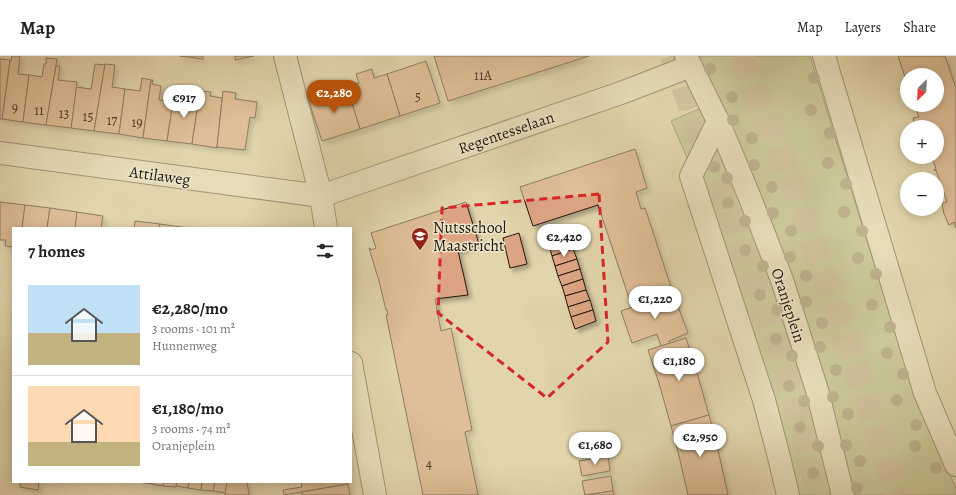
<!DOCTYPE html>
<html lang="en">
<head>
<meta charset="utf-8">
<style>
	:root { --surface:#fff; --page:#f6f6f6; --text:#222; --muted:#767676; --line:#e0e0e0; --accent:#b45309 }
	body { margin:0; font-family:Alegreya,serif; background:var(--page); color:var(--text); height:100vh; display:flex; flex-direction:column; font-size:15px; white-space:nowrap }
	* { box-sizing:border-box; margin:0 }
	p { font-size:13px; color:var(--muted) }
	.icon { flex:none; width:22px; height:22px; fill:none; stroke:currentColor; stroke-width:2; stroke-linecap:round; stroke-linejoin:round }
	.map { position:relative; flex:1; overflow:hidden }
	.panel { position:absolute; left:12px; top:171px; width:340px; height:256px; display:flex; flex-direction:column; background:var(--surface); border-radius:0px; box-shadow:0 2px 10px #0003 }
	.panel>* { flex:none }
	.needle { width:26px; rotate:204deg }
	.controls { position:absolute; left:900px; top:12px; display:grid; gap:8px }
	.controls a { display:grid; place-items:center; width:44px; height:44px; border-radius:50%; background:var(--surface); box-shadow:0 2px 10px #0003; font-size:20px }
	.price { position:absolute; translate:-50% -34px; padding:0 9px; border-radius:14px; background:#fff; color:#222; font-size:13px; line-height:26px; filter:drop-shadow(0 1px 2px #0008) }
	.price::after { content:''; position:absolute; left:50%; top:24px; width:12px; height:9px; margin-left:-6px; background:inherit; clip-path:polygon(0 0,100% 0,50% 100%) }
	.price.active { background:var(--accent); color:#fff }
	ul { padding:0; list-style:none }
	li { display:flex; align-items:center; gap:12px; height:100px; padding:0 16px }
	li+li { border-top:1px solid var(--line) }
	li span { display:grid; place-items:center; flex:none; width:112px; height:80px; border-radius:0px; color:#555 }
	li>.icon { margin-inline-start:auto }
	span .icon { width:48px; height:48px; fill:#fffc; stroke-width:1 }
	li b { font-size:17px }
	h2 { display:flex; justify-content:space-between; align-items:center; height:48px; padding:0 16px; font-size:17px }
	header { display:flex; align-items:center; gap:24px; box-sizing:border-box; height:56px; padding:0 20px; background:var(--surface); border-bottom:1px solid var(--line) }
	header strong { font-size:19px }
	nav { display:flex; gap:22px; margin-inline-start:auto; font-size:14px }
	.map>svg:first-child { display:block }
</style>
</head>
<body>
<header>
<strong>Map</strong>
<nav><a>Map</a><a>Layers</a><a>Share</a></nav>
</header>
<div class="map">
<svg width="956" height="439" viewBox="0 0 956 439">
	<defs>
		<filter id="shadow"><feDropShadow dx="3.5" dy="3.5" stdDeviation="2" flood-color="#0004"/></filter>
	</defs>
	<rect width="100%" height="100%" fill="#e2d5ab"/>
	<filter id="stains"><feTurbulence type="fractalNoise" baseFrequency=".005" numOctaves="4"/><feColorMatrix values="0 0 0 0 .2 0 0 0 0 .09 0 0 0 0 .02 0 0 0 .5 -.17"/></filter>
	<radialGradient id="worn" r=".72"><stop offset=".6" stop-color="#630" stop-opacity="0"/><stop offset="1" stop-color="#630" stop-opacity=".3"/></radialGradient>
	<!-- green -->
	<polygon fill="#b4bd88" stroke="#6c6a4b" points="693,0 810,0 916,344 956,432 956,439 795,439 700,131 671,65 715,46"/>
	<!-- building -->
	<g fill="#dca482" stroke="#24180e" filter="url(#shadow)">
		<polygon points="12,0 20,0 18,18 29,19 23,66 2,63 10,4 11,5"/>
		<polygon points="180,0 203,0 203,3"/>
		<polygon points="235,0 254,0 235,4"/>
		<polygon points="434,0 589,0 448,45"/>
		<polygon points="898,0 945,0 956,32 956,172 954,166 949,169 944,158 942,147 947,146 936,114 934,115 934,114 936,113 932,101 937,101 937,71 915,71 913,62 919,61 914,49 937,49 937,19 907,19 907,27"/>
		<polygon points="46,2 57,3 46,69 23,66 29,19 42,21 44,8 46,8"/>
		<polygon points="0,3 10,4 2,63 0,63"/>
		<polygon points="426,5 440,47 400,60 387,18"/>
		<polygon points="95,8 105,9 94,75 71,72 76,31 91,33"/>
		<polygon points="105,8 115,9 112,31 125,33 119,78 94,75"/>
		<polygon points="56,10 60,10 58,24 77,26 71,72 46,69"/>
		<polygon points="372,13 374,22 387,18 400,60 360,73 347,31 359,27 356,18"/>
		<polygon points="142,22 151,24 143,82 119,78 125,33 140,35"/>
		<polygon points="151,24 153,24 152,28 161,30 159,44 173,46 167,85 143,82"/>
		<polygon points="347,31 360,73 322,85 308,43"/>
		<polygon points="189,33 200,35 192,88 167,85 173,46 186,48"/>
		<polygon points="200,35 211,36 210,40 222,42 217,92 192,88"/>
		<polygon points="223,35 236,37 235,43 257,46 255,62 250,61 245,94 217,91"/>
		<polygon points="635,93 647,132 636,136 641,153 645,152 673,237 635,249 634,247 631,248 598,149 533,170 520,131"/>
		<polygon points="0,146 25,149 22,172 13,172 13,191 5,190 6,184 0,184"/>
		<polygon points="466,146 479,188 458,195 465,225 468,239 435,243 441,275 451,272 472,374 465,376 478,439 423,439 386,259 388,259 387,254 386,254 379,225 369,192 370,192 371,194 376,192 371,177"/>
		<polygon points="25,149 50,152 47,172 22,172"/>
		<polygon points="50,152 77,156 75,172 47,172"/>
		<polygon points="77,156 103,160 101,172 75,172"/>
		<polygon points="135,165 160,168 159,172 134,172"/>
		<polygon points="160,168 189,172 159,172"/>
		<polygon points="567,172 570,182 549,189 546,179"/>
		<polygon points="519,177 527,208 510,212 503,182"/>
		<polygon points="570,182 573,193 552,200 549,189"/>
		<polygon points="573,193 577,203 555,210 552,200"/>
		<polygon points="577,203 580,213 558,220 555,210"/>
		<polygon points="580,213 583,223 562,230 558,220"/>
		<polygon points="583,223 586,234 565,240 562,230"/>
		<polygon points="586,234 590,244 568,251 565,240"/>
		<polygon points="673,237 688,277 669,285 670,287 661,290 657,278 632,287 621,255"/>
		<polygon points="590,244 593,254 571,261 568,251"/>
		<polygon points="593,254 596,265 575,273 571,261"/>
		<polygon points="686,282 697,317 709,359 671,370 659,327 648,294"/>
		<polygon points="709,359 718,394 728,439 688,439 679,400 671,370"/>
		<polygon points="608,400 610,415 582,420 579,405"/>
		<polygon points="611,420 613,435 585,439 582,425"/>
		<polygon points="20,426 39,426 38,434 20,431"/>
		<polygon points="139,426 151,426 150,428"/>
		<polygon points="151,426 164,426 163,430 151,428"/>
		<polygon points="164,426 177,426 176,431 163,430"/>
		<polygon points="177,426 189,426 188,432 176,430"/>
		<polygon points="189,426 202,426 201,434 188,432"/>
		<polygon points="202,426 215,426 213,435 201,434"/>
		<polygon points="215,426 227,426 226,437 213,435"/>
		<polygon points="227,426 247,426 249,439 225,439"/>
		<polygon points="301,426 348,426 348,428 284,439 283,434 302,431"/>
		<polygon points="348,428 350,439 302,439 302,436"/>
		<polygon points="613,435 614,439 585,439"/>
	</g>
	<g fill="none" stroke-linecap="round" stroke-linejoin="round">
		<!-- trunk-tunnel -->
		<g stroke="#bcaf8c" stroke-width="22" stroke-dasharray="22 11" stroke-linecap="butt">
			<polyline points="671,0 785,315 819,439"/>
			<polyline points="743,0 797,134 871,350 901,439"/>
		</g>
		<!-- motorway-tunnel -->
		<g stroke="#bcaf8c" stroke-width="22" stroke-dasharray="22 11" stroke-linecap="butt">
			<polyline points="675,0 799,336 826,439"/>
			<polyline points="738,0 793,135 854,314 895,439"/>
		</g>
		<defs>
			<g id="minor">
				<polyline points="285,0 321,140 326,172"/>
				<polyline points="686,0 718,65 750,142 782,224 817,334 843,439"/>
				<polyline points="824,0 925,337 956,409"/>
				<polyline points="718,65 691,120 764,344 779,401 788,439"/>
				<polyline points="0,97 321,140 373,122 621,37 691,10"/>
				<polyline points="351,307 375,439"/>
			</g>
		</defs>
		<!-- minor casing -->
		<use href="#minor" stroke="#544735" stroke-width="24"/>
		<!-- minor -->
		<use href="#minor" stroke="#ece4c8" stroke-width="22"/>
	</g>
	<!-- trees -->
	<g fill="#918969">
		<circle cx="710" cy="13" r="6"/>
		<circle cx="814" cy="22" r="6"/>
		<circle cx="732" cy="41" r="6"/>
		<circle cx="811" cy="54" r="6"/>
		<circle cx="733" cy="64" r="6"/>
		<circle cx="830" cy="77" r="6"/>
		<circle cx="752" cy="82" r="6"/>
		<circle cx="828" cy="107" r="6"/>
		<circle cx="754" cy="109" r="6"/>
		<circle cx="714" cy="111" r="6"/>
		<circle cx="727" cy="122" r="6"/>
		<circle cx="846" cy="128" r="6"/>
		<circle cx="772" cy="131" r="6"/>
		<circle cx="728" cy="147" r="6"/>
		<circle cx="844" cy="156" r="6"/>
		<circle cx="773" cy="157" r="6"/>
		<circle cx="745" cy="165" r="6"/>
		<circle cx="791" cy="175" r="6"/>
		<circle cx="862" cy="175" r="6"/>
		<circle cx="745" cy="194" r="6"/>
		<circle cx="790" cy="201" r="6"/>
		<circle cx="858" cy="202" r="6"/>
		<circle cx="763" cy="210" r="6"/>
		<circle cx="876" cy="218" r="6"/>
		<circle cx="806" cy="220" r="6"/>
		<circle cx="760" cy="239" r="6"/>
		<circle cx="806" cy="246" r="6"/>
		<circle cx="872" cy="249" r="6"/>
		<circle cx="777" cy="254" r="6"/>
		<circle cx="822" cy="267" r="6"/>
		<circle cx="890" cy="271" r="6"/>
		<circle cx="776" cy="283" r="6"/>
		<circle cx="820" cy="291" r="6"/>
		<circle cx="887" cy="297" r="6"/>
		<circle cx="792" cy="300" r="6"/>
		<circle cx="836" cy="314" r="6"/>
		<circle cx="903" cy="318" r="6"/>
		<circle cx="789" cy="330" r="6"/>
		<circle cx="833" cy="341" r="6"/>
		<circle cx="897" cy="344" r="6"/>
		<circle cx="804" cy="345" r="6"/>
		<circle cx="848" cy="358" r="6"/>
		<circle cx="916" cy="369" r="6"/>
		<circle cx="800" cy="371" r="6"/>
		<circle cx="846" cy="389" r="6"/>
		<circle cx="818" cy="390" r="6"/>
		<circle cx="915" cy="390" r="6"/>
		<circle cx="860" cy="405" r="6"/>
		<circle cx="936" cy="412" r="6"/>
		<circle cx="813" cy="417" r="6"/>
		<circle cx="857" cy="432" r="6"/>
	</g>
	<!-- marked area -->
	<path d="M0 0H956V439H0ZM599,138L608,286L547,342L438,257L442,152Z" fill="#e2d5ab" fill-opacity=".55" fill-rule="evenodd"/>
	<path fill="none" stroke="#d62828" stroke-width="3" stroke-dasharray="8 5" stroke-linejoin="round" d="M599,138L608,286L547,342L438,257L442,152Z"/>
	<!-- icons -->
	<defs>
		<symbol id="school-pin" viewBox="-11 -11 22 30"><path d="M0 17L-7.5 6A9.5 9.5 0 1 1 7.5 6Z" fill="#8f2418" stroke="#ece4c8"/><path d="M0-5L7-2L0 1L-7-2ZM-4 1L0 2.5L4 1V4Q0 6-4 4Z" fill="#fff"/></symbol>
	</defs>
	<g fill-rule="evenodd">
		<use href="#school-pin" x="410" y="170" width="20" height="27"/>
	</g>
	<g text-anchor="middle" stroke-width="3" stroke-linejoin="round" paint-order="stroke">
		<!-- number labels -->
		<g font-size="14" fill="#523b2b">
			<text x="483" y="24">11A</text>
			<text x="418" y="45">5</text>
			<text x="15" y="56">9</text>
			<text x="39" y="59">11</text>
			<text x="64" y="62">13</text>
			<text x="88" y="65">15</text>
			<text x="112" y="69">17</text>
			<text x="137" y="71">19</text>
			<text x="429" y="412">4</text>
		</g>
		<!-- street labels -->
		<g font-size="16" fill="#24180e" stroke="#ece4c8">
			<text transform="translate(506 76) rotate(-19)" y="6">Regentesselaan</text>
			<text transform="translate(160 119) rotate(8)" y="6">Attilaweg</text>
			<text transform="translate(789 249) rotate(72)" y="6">Oranjeplein</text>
		</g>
		<!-- poi labels -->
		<g font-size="16" fill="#24180e" stroke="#ece4c8" text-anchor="start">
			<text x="433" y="177">Nutsschool<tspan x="433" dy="18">Maastricht</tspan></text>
		</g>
	</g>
	<rect width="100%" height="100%" filter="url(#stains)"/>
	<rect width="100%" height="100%" fill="url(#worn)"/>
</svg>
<div class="controls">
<a><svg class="needle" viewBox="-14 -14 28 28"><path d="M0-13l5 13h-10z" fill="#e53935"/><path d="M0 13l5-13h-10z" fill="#767676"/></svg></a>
<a>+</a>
<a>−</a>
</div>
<b class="price active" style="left:334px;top:58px">€2,280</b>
<b class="price" style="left:184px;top:63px">€917</b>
<b class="price" style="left:564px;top:202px">€2,420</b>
<b class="price" style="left:655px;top:264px">€1,220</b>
<b class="price" style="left:679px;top:326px">€1,180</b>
<b class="price" style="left:700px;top:402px">€2,950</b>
<b class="price" style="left:595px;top:410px">€1,680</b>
<section class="panel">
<h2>7 homes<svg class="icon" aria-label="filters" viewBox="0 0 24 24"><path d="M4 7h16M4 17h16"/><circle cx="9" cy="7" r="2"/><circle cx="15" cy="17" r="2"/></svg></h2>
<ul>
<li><span style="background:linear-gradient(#bfe0f5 60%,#c2b280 0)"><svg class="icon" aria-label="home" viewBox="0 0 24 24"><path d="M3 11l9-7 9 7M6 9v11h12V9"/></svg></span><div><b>€2,280/mo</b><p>3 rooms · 101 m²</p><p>Hunnenweg</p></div></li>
<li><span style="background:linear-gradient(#ffd9b3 70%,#c2b280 0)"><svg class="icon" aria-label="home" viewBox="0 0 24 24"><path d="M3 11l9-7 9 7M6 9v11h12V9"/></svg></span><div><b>€1,180/mo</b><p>3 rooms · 74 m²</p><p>Oranjeplein</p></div></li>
</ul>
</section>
</div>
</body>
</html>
